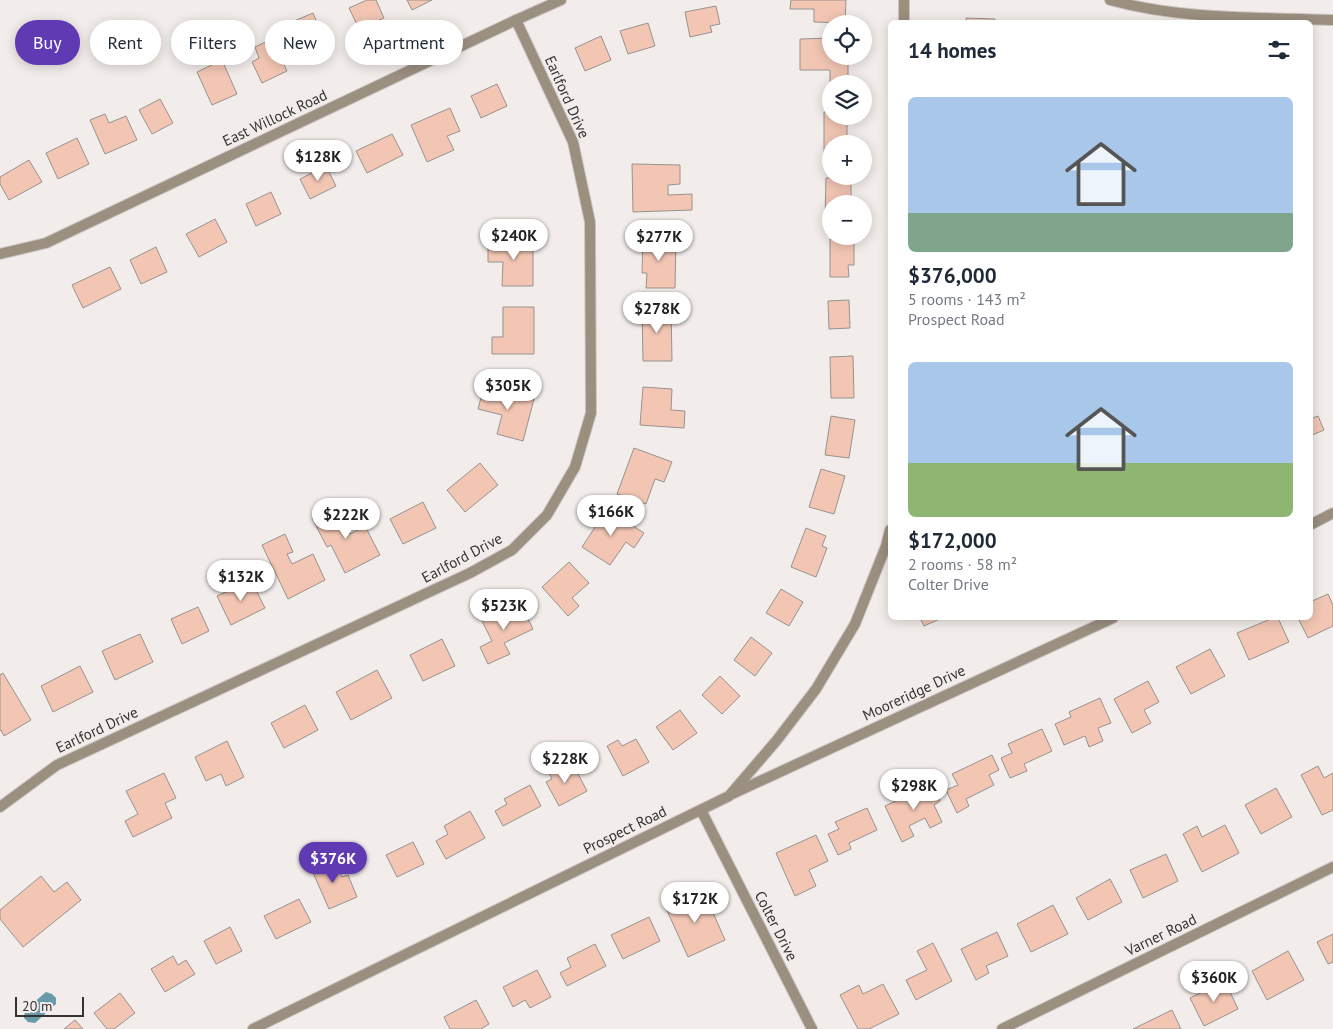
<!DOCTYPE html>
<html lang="en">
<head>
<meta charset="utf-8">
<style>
	:root { --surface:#fff; --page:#f6f6f7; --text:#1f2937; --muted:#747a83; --accent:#5f3ab2 }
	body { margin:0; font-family:"PT Sans",sans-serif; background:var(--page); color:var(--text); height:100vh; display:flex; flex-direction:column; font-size:19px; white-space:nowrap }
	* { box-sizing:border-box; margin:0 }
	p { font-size:16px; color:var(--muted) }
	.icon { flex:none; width:28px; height:28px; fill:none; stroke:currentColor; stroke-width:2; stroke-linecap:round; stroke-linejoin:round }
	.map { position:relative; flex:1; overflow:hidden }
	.sheet { position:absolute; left:888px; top:20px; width:425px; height:600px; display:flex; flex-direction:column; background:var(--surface); border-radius:8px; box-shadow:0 2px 12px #0003 }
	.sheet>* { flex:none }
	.banner { position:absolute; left:15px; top:20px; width:475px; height:45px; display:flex; gap:10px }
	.controls { position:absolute; left:822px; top:15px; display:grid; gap:10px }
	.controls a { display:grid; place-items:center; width:50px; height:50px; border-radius:50%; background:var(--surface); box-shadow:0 2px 12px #0003; font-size:25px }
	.scale { position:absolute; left:15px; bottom:12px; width:69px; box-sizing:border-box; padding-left:5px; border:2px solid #353332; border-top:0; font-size:14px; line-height:18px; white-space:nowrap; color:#353332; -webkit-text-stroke:4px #f2ecea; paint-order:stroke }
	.price { position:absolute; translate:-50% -42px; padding:0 11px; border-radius:18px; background:#fff; color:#222; font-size:16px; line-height:32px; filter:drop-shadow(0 1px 2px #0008) }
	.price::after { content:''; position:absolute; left:50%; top:30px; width:15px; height:11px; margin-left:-8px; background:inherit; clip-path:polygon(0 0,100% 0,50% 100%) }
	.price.active { background:var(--accent); color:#fff }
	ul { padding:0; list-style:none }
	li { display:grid; align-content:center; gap:10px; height:265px; padding:0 20px }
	li span { display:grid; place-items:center; height:155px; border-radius:8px; color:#555 }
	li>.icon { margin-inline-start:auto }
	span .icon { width:90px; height:90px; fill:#fffc; stroke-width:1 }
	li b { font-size:21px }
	h2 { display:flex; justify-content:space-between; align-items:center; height:60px; padding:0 20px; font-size:21px }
	.chip { padding:0 18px; border-radius:22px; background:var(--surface); box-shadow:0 2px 12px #0003; font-size:18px; line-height:45px }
	.chip.active { background:var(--accent); color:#fff }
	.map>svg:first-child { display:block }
</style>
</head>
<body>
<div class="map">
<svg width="1333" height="1029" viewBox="0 0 1333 1029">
	<rect width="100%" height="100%" fill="#f2ecea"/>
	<!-- water -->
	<polygon fill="#699aa9" points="46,992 52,994 56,998 56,1004 35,1023 28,1022 24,1018 25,1010"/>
	<!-- building -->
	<g fill="#f2c6b3" stroke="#979290">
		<polygon points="367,0 376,0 384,18 359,29 349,8"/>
		<polygon points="407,0 432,0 412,10"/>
		<polygon points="791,0 846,0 845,23 814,22 814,9 790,9"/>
		<polygon points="716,6 720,24 710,26 712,32 690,37 685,12"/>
		<polygon points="313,13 328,49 303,59 287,24"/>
		<polygon points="966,18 995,19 995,22 966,22"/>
		<polygon points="648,23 655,46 628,54 620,31"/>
		<polygon points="601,36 611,60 585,71 575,48"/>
		<polygon points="831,38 831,56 848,56 848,84 830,85 830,70 800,70 800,39"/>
		<polygon points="272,39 287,71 262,83 252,62 259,58 255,47"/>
		<polygon points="222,60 237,94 212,105 197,72"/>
		<polygon points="497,84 507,106 481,118 471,96"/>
		<polygon points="160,99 173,123 152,134 139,110"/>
		<polygon points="450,108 460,131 447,136 454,150 427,162 411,125"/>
		<polygon points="824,112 831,112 831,116 847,116 847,144 831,144 831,153 824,153"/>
		<polygon points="105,114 109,123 126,116 137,140 105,154 90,120"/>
		<polygon points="392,134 403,155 367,173 356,151"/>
		<polygon points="77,138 89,164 58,179 46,153"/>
		<polygon points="29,160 42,182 9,200 0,184 0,177"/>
		<polygon points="632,164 680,165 680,184 668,185 668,195 692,194 692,210 633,212"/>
		<polygon points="326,166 336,186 310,199 300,179"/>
		<polygon points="826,178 851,178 851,204 831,204 831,216 825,216"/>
		<polygon points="271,192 281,214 256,226 246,204"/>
		<polygon points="215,219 227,242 199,257 186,234"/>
		<polygon points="643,237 676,238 675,288 646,288 647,273 642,273"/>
		<polygon points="830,239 854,239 854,265 848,265 849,277 830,277"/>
		<polygon points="488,241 533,241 533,286 502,286 503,262 488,262"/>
		<polygon points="156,247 167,272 141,284 130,260"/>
		<polygon points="110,267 121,289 83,308 72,285"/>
		<polygon points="849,300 850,328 829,329 828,301"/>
		<polygon points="503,307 534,307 534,354 492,354 492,337 503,337"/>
		<polygon points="642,307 671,307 672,361 643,361"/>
		<polygon points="853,356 854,398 831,398 830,357"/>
		<polygon points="484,386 534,399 523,441 497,434 502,415 478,409"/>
		<polygon points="643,387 672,389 671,410 685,411 684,428 640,425"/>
		<polygon points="831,416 855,420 849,458 825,455"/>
		<polygon points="1318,416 1324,430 1310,436 1310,419"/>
		<polygon points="634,448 672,462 664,482 655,479 646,504 617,494"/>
		<polygon points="480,463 498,485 465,512 447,490"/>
		<polygon points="821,469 845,476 834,514 809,507"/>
		<polygon points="423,502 436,528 403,544 390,519"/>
		<polygon points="335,506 350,534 365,526 380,555 345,573 331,545 327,547 312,518"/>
		<polygon points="607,509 644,533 634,548 626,542 610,565 582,547"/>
		<polygon points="806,528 826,536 822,546 827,548 816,577 791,567"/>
		<polygon points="285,534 293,552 287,554 292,564 313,554 325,580 288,599 262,545"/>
		<polygon points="569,562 589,583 572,598 579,606 568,616 542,587"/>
		<polygon points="251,580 265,608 231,625 217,596"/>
		<polygon points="781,589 803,602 789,626 766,613"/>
		<polygon points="1328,594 1333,605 1333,626 1308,638 1298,618 1310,618 1310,602"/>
		<polygon points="520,603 533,629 504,643 510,654 488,664 480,647 492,641 482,621"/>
		<polygon points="198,607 209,631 182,644 171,619"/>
		<polygon points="920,618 942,618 924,626"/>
		<polygon points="1273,618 1278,618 1289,642 1249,660 1237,633"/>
		<polygon points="140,634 153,662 115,680 102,651"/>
		<polygon points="751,637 772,653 755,676 734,660"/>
		<polygon points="442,639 455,666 423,681 410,655"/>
		<polygon points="1210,649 1225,676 1191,694 1176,667"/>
		<polygon points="80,666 93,692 53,712 41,686"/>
		<polygon points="377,670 392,698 351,720 336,692"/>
		<polygon points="3,673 31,720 4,736 1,730 0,731 0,675"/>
		<polygon points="720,676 740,696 722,714 702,695"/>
		<polygon points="1148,681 1159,702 1144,710 1151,723 1132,733 1114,699"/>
		<polygon points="1100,698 1111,723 1098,728 1103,741 1089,747 1085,736 1064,745 1055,724 1071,717 1069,712"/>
		<polygon points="305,705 318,730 284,748 271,723"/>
		<polygon points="680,710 697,733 673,750 656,727"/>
		<polygon points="1042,729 1052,751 1024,764 1027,771 1010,778 1001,758 1012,753 1008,744"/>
		<polygon points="636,739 649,762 623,776 607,746 618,740 622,746"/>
		<polygon points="227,741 244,777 226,786 221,774 206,781 195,757"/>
		<polygon points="992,755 999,770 989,775 994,785 966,799 969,806 957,813 946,790 958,785 952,774"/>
		<polygon points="567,761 573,772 576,770 587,791 559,806 546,782 552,779 548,771"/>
		<polygon points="1318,766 1324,778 1333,773 1333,810 1322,815 1301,775"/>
		<polygon points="164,773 176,798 165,803 172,818 133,837 125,821 138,814 126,791"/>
		<polygon points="932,784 940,801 934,805 942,822 930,828 925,818 909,826 914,836 902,842 885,806"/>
		<polygon points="530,785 541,806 503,826 495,811 507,804 504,799"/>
		<polygon points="1276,788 1292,817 1261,834 1245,805"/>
		<polygon points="867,808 877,830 849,843 851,849 838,855 828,834 839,829 835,822"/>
		<polygon points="470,811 485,838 446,859 436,841 448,834 444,826"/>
		<polygon points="1225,825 1239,853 1202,872 1183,834 1197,826 1202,837"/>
		<polygon points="816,835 828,861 809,870 816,886 795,896 776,853"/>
		<polygon points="413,842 424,864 397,877 386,855"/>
		<polygon points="1166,854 1178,881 1143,898 1130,870"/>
		<polygon points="334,858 342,877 348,875 357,897 329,909 311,868"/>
		<polygon points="41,876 54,892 67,882 81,900 23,947 0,919 0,910"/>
		<polygon points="1110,879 1122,902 1088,920 1076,898"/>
		<polygon points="699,891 707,910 711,908 725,940 688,957 665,906"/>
		<polygon points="299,899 311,922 276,939 264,916"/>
		<polygon points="1053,905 1068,934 1031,952 1017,924"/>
		<polygon points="649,917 660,941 623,959 611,935"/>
		<polygon points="230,927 242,951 216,964 204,941"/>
		<polygon points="997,932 1008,956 986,966 989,973 976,980 961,949"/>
		<polygon points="1333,934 1333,962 1328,964 1317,942"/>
		<polygon points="933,943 952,981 916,1000 906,980 927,970 917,951"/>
		<polygon points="595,944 606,966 567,986 560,973 571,967 567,958"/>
		<polygon points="1288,951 1304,980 1267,1000 1252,971"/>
		<polygon points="173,956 178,965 186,960 195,974 165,992 151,969"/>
		<polygon points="537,970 551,997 530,1008 525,1000 513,1007 503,987"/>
		<polygon points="1225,981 1238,1009 1204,1026 1190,998"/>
		<polygon points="883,984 899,1014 869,1029 858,1029 840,995 859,985 863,994"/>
		<polygon points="120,993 135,1013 114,1029 107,1029 94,1013"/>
		<polygon points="476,1000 489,1024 481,1029 450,1029 444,1017"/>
		<polygon points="1172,1010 1181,1029 1133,1029"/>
		<polygon points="75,1020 83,1029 64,1029"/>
	</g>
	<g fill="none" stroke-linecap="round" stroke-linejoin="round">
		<defs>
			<g id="minor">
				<polyline points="904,0 904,22"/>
				<polyline points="1310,525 1333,513"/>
				<polyline points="732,794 1113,618"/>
				<polyline points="0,807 57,765 470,573 512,550 547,515 575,467 591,413 590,222 573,142 516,20"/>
				<polyline points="701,810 812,1029"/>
				<polyline points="253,1029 729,796 777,740 816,689 855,624 886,546 890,530"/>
				<polyline points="1002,1029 1333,867"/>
			</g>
			<g id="tertiary">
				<path d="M1110,0C1182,20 1259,17 1333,20"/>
				<polyline points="0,254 46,243 516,20 561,0"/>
			</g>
		</defs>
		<!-- minor casing -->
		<use href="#minor" stroke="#ccc7c5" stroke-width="12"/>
		<!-- tertiary casing -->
		<use href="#tertiary" stroke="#ccc7c5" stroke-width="12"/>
		<!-- minor -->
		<use href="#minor" stroke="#9b8f80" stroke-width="10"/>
		<!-- tertiary -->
		<use href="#tertiary" stroke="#9b8f80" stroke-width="10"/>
	</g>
	<g text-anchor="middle" stroke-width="4" stroke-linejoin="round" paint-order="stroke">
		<!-- street labels -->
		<g font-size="15" fill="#353332" stroke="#f2ecea">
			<text transform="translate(567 97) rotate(66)" y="5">Earlford Drive</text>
			<text transform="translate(275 118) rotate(-25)" y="5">East Willock Road</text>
			<text transform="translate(462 558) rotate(-28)" y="5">Earlford Drive</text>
			<text transform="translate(914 693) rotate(-25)" y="5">Mooreridge Drive</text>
			<text transform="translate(97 730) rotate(-25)" y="5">Earlford Drive</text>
			<text transform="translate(625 830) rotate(-26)" y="5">Prospect Road</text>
			<text transform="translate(776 926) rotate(63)" y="5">Colter Drive</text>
			<text transform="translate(1161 935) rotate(-26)" y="5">Varner Road</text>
		</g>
	</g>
</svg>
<div class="controls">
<a><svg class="icon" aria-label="locate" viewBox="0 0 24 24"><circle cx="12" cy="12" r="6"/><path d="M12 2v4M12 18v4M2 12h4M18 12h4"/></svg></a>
<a><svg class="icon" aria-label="layers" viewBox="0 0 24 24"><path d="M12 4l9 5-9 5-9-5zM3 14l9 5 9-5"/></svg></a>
<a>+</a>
<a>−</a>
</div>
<div class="scale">20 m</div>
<b class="price" style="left:318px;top:182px">$128K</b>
<b class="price" style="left:514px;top:261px">$240K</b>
<b class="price" style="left:659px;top:262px">$277K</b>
<b class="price" style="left:657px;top:334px">$278K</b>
<b class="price" style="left:508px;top:411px">$305K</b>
<b class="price" style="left:611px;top:537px">$166K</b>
<b class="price" style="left:346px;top:540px">$222K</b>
<b class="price" style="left:241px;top:602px">$132K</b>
<b class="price" style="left:504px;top:631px">$523K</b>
<b class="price" style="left:565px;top:784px">$228K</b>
<b class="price" style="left:914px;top:811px">$298K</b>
<b class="price active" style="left:333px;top:884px">$376K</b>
<b class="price" style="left:695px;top:924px">$172K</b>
<b class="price" style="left:1214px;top:1003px">$360K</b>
<div class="banner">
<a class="chip active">Buy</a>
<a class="chip">Rent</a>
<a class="chip">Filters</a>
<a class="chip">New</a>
<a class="chip">Apartment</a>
</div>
<section class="sheet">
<h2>14 homes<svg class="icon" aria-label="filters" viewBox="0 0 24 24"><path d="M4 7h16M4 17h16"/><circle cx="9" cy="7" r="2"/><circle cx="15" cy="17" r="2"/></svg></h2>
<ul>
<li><span style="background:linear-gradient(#a9c7e8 75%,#7fa58c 0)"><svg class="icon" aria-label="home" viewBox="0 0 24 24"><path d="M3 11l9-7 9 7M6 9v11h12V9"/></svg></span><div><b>$376,000</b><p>5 rooms · 143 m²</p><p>Prospect Road</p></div></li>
<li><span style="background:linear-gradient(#a9c7e8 65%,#8fb573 0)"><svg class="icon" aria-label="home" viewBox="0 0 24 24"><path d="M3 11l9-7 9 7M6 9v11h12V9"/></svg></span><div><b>$172,000</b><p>2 rooms · 58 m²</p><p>Colter Drive</p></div></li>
</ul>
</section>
</div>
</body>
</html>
